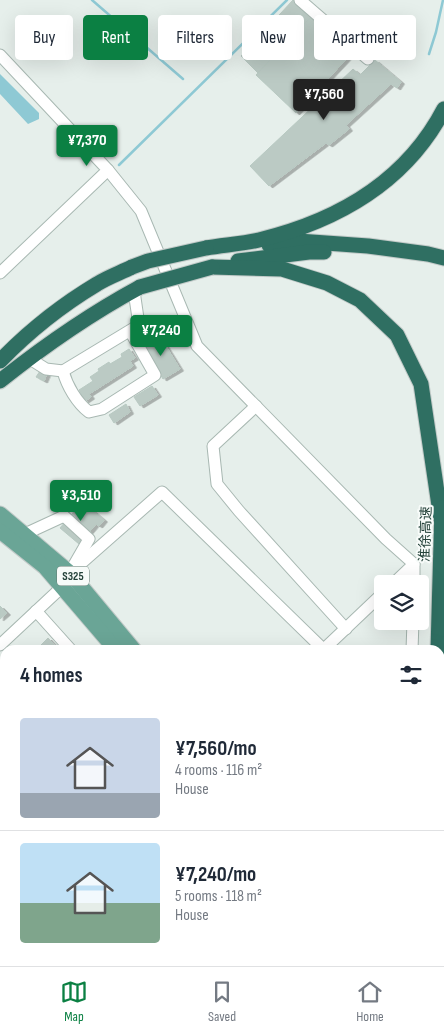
<!DOCTYPE html>
<html lang="en">
<head>
<meta charset="utf-8">
<style>
	:root { --surface:#fff; --page:#f2f2f3; --text:#1f2937; --muted:#747a83; --line:#e0e1e3; --accent:#0b8043 }
	body { margin:0; font-family:"Sofia Sans Condensed","Noto Sans SC",sans-serif; background:var(--page); color:var(--text); height:100vh; display:flex; flex-direction:column; font-size:19px; white-space:nowrap }
	* { box-sizing:border-box; margin:0 }
	p { font-size:16px; color:var(--muted) }
	.icon { flex:none; width:28px; height:28px; fill:none; stroke:currentColor; stroke-width:2; stroke-linecap:round; stroke-linejoin:round }
	.map { position:relative; flex:1; overflow:hidden }
	.details { position:absolute; left:0px; top:645px; width:445px; height:321px; display:flex; flex-direction:column; background:var(--surface); border-radius:15px 15px 0 0; box-shadow:0 5px 20px #0002 }
	.details>* { flex:none }
	.top-card { position:absolute; left:15px; top:15px; width:415px; height:45px; display:flex; gap:10px }
	.controls { position:absolute; left:374px; top:575px; display:grid; gap:10px }
	.controls a { display:grid; place-items:center; width:55px; height:55px; border-radius:5px; background:var(--surface); box-shadow:0 5px 20px #0002; font-size:25px }
	.price { position:absolute; translate:-50% -42px; padding:0 11px; border-radius:5px; background:var(--accent); color:#fff; font-size:16px; line-height:32px; filter:drop-shadow(0 1px 2px #0008) }
	.price::after { content:''; position:absolute; left:50%; top:30px; width:15px; height:11px; margin-left:-8px; background:inherit; clip-path:polygon(0 0,100% 0,50% 100%) }
	.price.on { background:#222; color:#fff }
	ul { padding:0; list-style:none }
	li { display:flex; align-items:center; gap:15px; height:125px; padding:0 20px }
	li+li { border-top:1px solid var(--line) }
	li span { display:grid; place-items:center; flex:none; width:140px; height:100px; border-radius:5px; color:#555 }
	li>.icon { margin-inline-start:auto }
	span .icon { width:60px; height:60px; fill:#fffc; stroke-width:1 }
	li b { font-size:21px }
	h2 { display:flex; justify-content:space-between; align-items:center; height:60px; padding:0 20px; font-size:21px }
	.chip { padding:0 18px; border-radius:5px; background:var(--surface); box-shadow:0 5px 20px #0002; font-size:18px; line-height:45px }
	.chip.on { background:var(--accent); color:#fff }
	.tab-bar { display:flex; justify-content:space-around; align-items:center; height:70px; border-top:1px solid var(--line); background:var(--surface); font-size:14px; color:var(--muted) }
	.tab-bar a { display:grid; justify-items:center; gap:2px }
	.tab-bar .on { color:var(--accent) }
	.map>svg:first-child { display:block }
</style>
</head>
<body>
<div class="map">
<svg width="444" height="966" viewBox="0 0 444 966">
	<defs>
		<filter id="shadow"><feDropShadow dx="3.5" dy="2" stdDeviation="0" flood-color="#0004"/></filter>
	</defs>
	<rect width="100%" height="100%" fill="#e6efeb"/>
	<!-- water -->
	<polygon fill="#8ec9d4" points="0,74 39,113 39,119 28,124 0,94"/>
	<g fill="none" stroke-linecap="round" stroke-linejoin="round">
		<!-- stream -->
		<g stroke="#8ec9d4" stroke-width="2.5">
			<polyline points="92,0 183,79"/>
			<polyline points="429,54 436,32 443,0"/>
			<polyline points="119,165 287,0"/>
		</g>
	</g>
	<!-- building -->
	<g fill="#bbcac4" stroke="#b8c9c2" filter="url(#shadow)">
		<polygon points="293,0 311,17 258,73 241,56"/>
		<polygon points="311,17 351,54 296,113 256,75"/>
		<polygon points="375,60 401,82 397,88 391,84 346,125 349,129 329,145 326,143 269,186 250,166 353,69 360,75"/>
		<polygon points="159,335 180,369 163,379 143,345"/>
		<polygon points="129,349 135,358 130,361 133,366 89,394 91,397 85,401 79,390 93,381 90,377 99,371 98,369 109,362 110,364 122,357 121,354"/>
		<polygon points="40,371 47,374 44,381 36,377"/>
		<polygon points="152,386 158,395 140,406 134,397"/>
		<polygon points="126,404 130,412 114,423 109,415"/>
		<polygon points="79,499 104,520 99,526 96,524 79,544 60,528 77,508 74,505"/>
		<polygon points="0,606 7,613 0,619"/>
		<polygon points="48,638 59,650 36,650"/>
		<polygon points="5,679 5,767 0,762 0,684"/>
		<polygon points="0,833 5,839 5,881 0,885"/>
	</g>
	<g fill="none" stroke-linecap="round" stroke-linejoin="round">
		<defs>
			<g id="minor">
				<polyline points="300,0 368,59"/>
				<polyline points="0,55 108,170 0,273"/>
				<polyline points="108,170 141,211 197,346 386,539 414,564 393,584"/>
				<polyline points="30,359 46,369 63,371 139,325 134,291"/>
				<path d="M63,371C67,386 77,403 89,412L102,409L155,375L130,331"/>
				<polyline points="256,406 213,446 217,484 239,511 346,629"/>
				<polyline points="25,534 64,516 89,539 74,565"/>
				<polyline points="70,573 162,492 324,650"/>
				<polyline points="414,584 414,564"/>
				<polyline points="36,611 71,650"/>
				<polyline points="0,645 62,587"/>
				<polyline points="323,650 382,594"/>
				<polyline points="412,650 413,621"/>
				<polyline points="0,797 5,802"/>
				<polyline points="440,877 444,874"/>
				<polyline points="0,944 5,939"/>
				<polyline points="270,966 275,961"/>
			</g>
			<g id="major">
				<polyline points="0,514 70,573 134,650"/>
				<polyline points="0,531 45,567 116,650"/>
				<polyline points="398,961 403,966"/>
			</g>
			<g id="highway">
				<polyline points="269,245 298,241 368,246 428,254 444,258"/>
				<path d="M206,248C223,245 242,244 259,240C337,221 406,182 444,109"/>
				<polyline points="238,261 309,252 324,252"/>
				<polyline points="212,267 282,269 327,283 360,300 397,335 421,384 441,519"/>
				<path d="M0,361C28,332 62,305 97,284C108,277 120,273 132,267"/>
				<path d="M0,381C44,346 90,314 140,287"/>
				<polyline points="438,650 442,508"/>
				<polyline points="440,961 440,966"/>
			</g>
		</defs>
		<!-- minor casing -->
		<use href="#minor" stroke="#a8b8b2" stroke-width="13"/>
		<!-- major casing -->
		<use href="#major" stroke="#c2cac8" stroke-width="17"/>
		<!-- highway casing -->
		<use href="#highway" stroke="#c2cac8" stroke-width="17"/>
		<!-- minor -->
		<use href="#minor" stroke="#fff" stroke-width="11"/>
		<!-- major -->
		<use href="#major" stroke="#6aa596" stroke-width="15"/>
		<!-- highway -->
		<use href="#highway" stroke="#2f6f62" stroke-width="15"/>
		<defs>
			<g id="highway-bridge">
				<polyline points="132,267 148,261 206,248"/>
				<polyline points="140,287 212,267"/>
			</g>
		</defs>
		<!-- highway-bridge casing -->
		<use href="#highway-bridge" stroke="#c2cac8" stroke-width="17" stroke-linecap="butt"/>
		<!-- highway-bridge -->
		<use href="#highway-bridge" stroke="#2f6f62" stroke-width="15"/>
	</g>
	<g text-anchor="middle" stroke-width="4" stroke-linejoin="round" paint-order="stroke">
		<!-- shield labels -->
		<rect fill="#f7fbf9" stroke="#637a73" stroke-width="1" x="57" y="566.5" width="32" height="19" rx="4"/>
		<g font-size="12" font-weight="bold" fill="#24423a">
			<text x="73" y="580">S325</text>
		</g>
		<!-- street labels -->
		<g font-size="14" fill="#24423a" stroke="#f7fbf9">
			<text transform="translate(425 534) rotate(-88)" y="5">淮徐高速</text>
		</g>
	</g>
</svg>
<div class="controls">
<a><svg class="icon" aria-label="layers" viewBox="0 0 24 24"><path d="M12 4l9 5-9 5-9-5zM3 14l9 5 9-5"/></svg></a>
</div>
<b class="price on" style="left:324px;top:121px">¥7,560</b>
<b class="price" style="left:87px;top:167px">¥7,370</b>
<b class="price" style="left:161px;top:357px">¥7,240</b>
<b class="price" style="left:81px;top:522px">¥3,510</b>
<div class="top-card">
<a class="chip">Buy</a>
<a class="chip on">Rent</a>
<a class="chip">Filters</a>
<a class="chip">New</a>
<a class="chip">Apartment</a>
</div>
<section class="details">
<h2>4 homes<svg class="icon" aria-label="filters" viewBox="0 0 24 24"><path d="M4 7h16M4 17h16"/><circle cx="9" cy="7" r="2"/><circle cx="15" cy="17" r="2"/></svg></h2>
<ul>
<li><span style="background:linear-gradient(#c9d6e8 75%,#9aa5b1 0)"><svg class="icon" aria-label="home" viewBox="0 0 24 24"><path d="M3 11l9-7 9 7M6 9v11h12V9"/></svg></span><div><b>¥7,560/mo</b><p>4 rooms · 116 m²</p><p>House</p></div></li>
<li><span style="background:linear-gradient(#bfe0f5 60%,#7fa58c 0)"><svg class="icon" aria-label="home" viewBox="0 0 24 24"><path d="M3 11l9-7 9 7M6 9v11h12V9"/></svg></span><div><b>¥7,240/mo</b><p>5 rooms · 118 m²</p><p>House</p></div></li>
</ul>
</section>
</div>
<nav class="tab-bar">
<a class="on"><svg class="icon" aria-label="map" viewBox="0 0 24 24"><path d="M3 6l6-2 6 2 6-2v14l-6 2-6-2-6 2zM9 4v14M15 6v14"/></svg>Map</a>
<a><svg class="icon" aria-label="saved" viewBox="0 0 24 24"><path d="M7 4h10v16l-5-4-5 4z"/></svg>Saved</a>
<a><svg class="icon" aria-label="home" viewBox="0 0 24 24"><path d="M3 11l9-7 9 7M6 9v11h12V9"/></svg>Home</a>
</nav>
</body>
</html>
